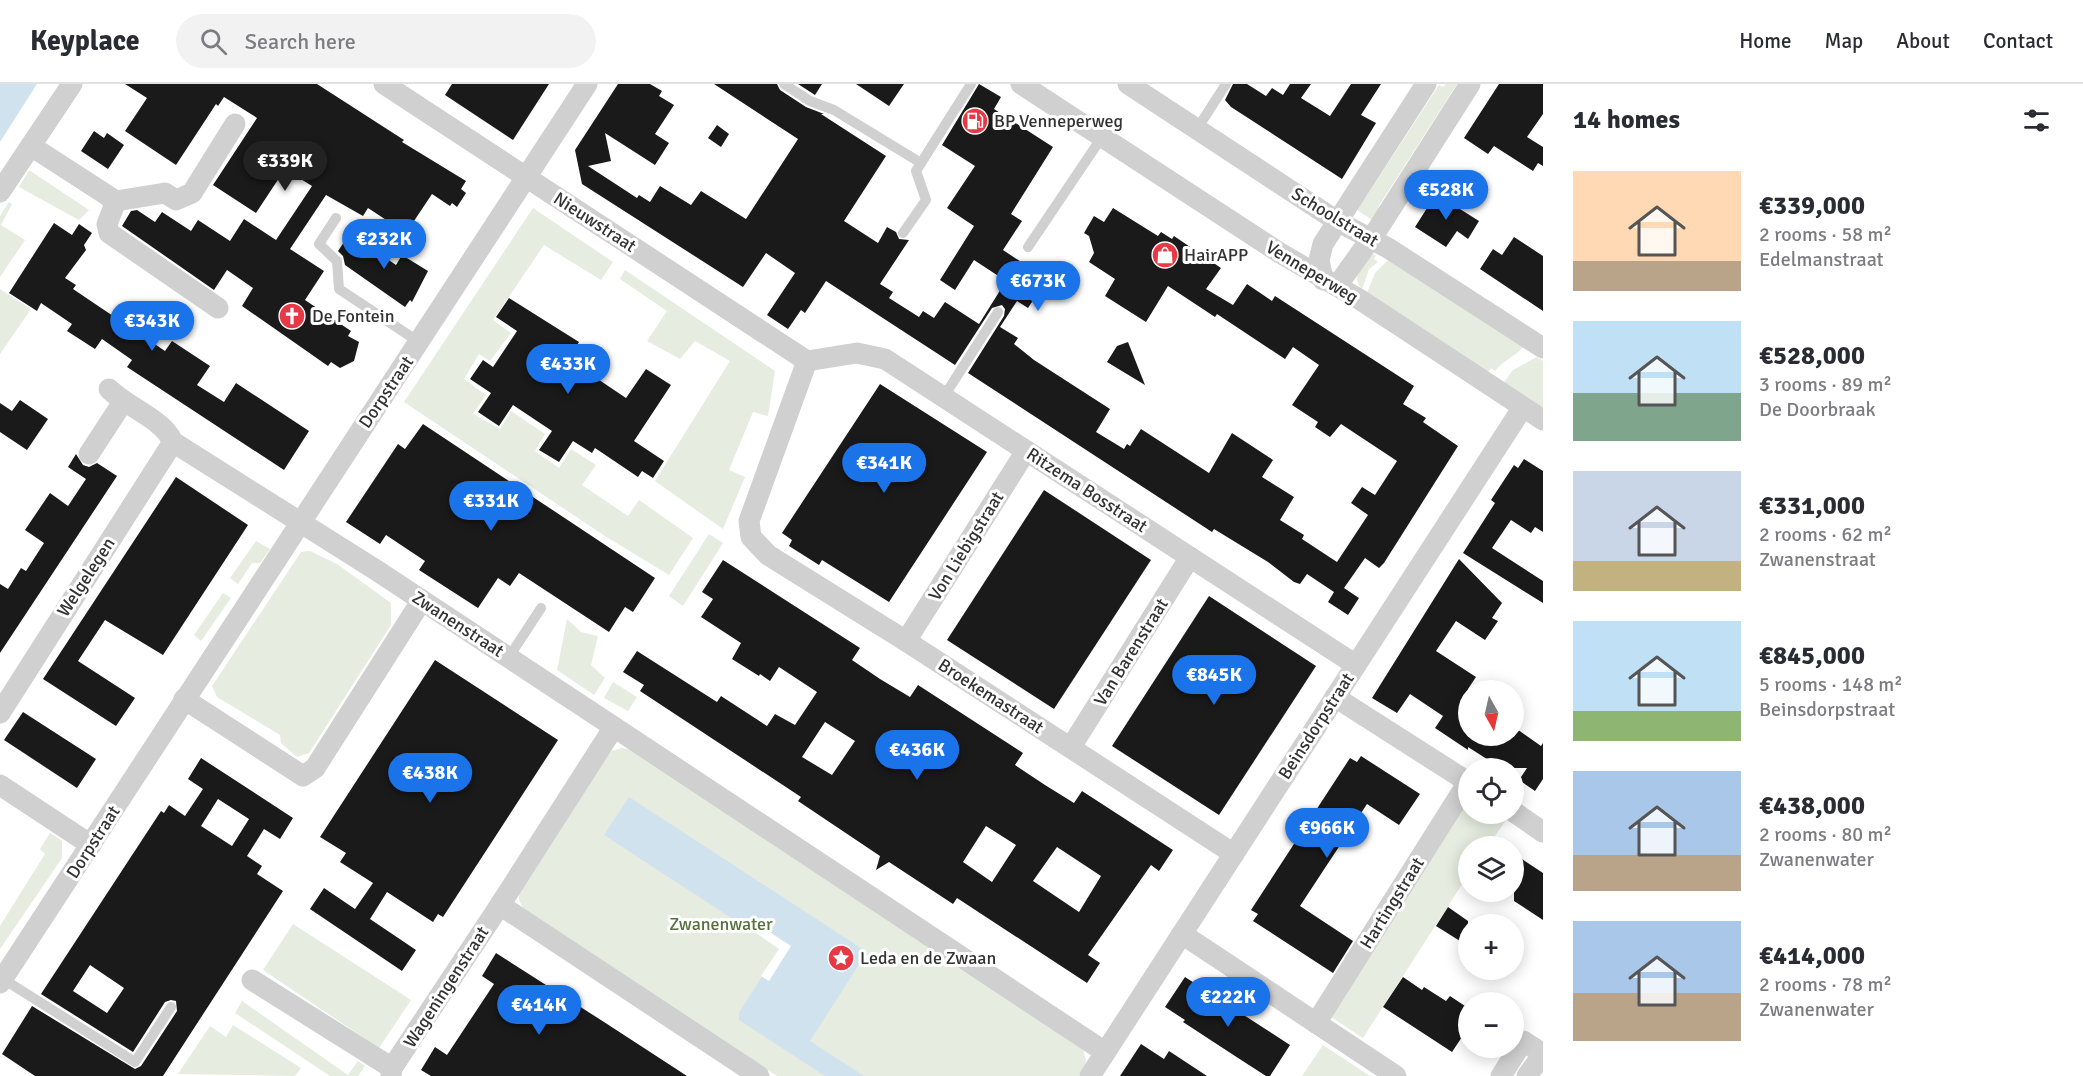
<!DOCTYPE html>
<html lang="en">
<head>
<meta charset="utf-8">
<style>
	:root { --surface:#fff; --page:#f2f2f3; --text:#2b2b33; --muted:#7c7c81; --line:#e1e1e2; --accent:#1a73e8 }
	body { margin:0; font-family:Signika,sans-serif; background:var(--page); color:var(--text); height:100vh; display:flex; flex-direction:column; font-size:22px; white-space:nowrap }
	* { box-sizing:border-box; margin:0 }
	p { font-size:20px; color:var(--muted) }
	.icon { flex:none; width:33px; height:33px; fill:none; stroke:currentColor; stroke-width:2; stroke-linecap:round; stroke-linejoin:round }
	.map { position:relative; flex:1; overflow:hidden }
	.sheet { display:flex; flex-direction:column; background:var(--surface); width:540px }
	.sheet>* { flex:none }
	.needle { width:39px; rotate:172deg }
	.buttons { position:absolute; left:1458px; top:596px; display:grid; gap:12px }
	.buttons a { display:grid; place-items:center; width:66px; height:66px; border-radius:50%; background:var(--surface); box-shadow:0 3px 15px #0003; font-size:30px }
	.price { position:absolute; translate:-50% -51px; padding:0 14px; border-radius:21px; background:var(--accent); color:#fff; font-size:20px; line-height:39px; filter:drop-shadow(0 2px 3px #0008) }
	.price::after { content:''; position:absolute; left:50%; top:36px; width:18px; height:14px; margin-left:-9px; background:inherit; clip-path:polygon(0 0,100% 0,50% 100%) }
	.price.current { background:#222; color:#fff }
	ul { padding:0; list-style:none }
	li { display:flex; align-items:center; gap:18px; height:150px; padding:0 30px }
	li span { display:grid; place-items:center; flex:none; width:168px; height:120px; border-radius:0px; color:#555 }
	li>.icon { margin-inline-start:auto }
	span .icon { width:72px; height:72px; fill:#fffc; stroke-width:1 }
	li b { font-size:26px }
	h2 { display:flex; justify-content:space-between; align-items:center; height:72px; padding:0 30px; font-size:26px }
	header { display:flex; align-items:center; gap:36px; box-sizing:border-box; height:84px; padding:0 30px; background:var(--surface); border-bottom:2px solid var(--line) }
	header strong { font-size:28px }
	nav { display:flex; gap:33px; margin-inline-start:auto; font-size:21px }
	.search { width:420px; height:54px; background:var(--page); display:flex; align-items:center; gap:15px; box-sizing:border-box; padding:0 21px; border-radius:33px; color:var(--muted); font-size:22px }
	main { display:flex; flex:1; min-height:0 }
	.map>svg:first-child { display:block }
</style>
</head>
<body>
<header>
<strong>Keyplace</strong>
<div class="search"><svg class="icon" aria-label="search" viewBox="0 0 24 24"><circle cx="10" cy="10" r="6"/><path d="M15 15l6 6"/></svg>Search here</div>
<nav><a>Home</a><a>Map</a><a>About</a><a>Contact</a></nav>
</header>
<main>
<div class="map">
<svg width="1543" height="992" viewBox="0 0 1543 992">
	<rect width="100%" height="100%" fill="#fff"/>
	<!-- green -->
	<g fill="#e6ecdf">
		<polygon points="1446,0 1457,0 1378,123 1382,127 1375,138 1353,123 1366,113 1439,1 1443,3"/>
		<polygon points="29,86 89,126 79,136 19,103"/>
		<polygon points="9,118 12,120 1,141 25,156 0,193 0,132"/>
		<polygon points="533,124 613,178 601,196 544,161 493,236 511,249 490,277 479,270 464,295 486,311 473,330 500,345 511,327 545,350 535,367 559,384 571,365 596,381 582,401 628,432 639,416 693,454 669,491 605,452 404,318"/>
		<path d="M1372,170L1383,172L1376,171L1374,175L1378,178L1369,185L1362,205C1350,191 1362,180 1372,170Z"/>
		<path d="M1388,176L1523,263C1515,273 1503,276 1495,287L1491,284L1488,288L1367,209L1375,189Z"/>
		<polygon points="625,186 775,287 768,332 753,328 729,386 745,393 723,445 655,397 730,277 695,257 680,275 647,257 667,227 620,195"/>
		<polygon points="0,205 31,225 0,270"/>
		<polygon points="1537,273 1543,277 1543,324 1504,298 1513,286"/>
		<polygon points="709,450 723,459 683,522 669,512"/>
		<polygon points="256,457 270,465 260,479 252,479 238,500 230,494"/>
		<polygon points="310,467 337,480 391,519 391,541 309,669 297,673 281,659 280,651 217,613 212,602 301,468"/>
		<polygon points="223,509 231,514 201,557 194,551"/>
		<polygon points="567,535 581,548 598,552 591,581 605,594 594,611 557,586"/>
		<polygon points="613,598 637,613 628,627 604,614"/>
		<polygon points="622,664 632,666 1083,964 1086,978 1079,992 777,992 524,826 519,816 519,806 611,667"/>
		<polygon points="1468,714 1468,729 1495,729 1506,736 1488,762 1468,762 1468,791 1363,954 1325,929"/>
		<polygon points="50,749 62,757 62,774 0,865 0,842 45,770 40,765"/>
		<polygon points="293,840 411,916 379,964 263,886"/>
		<polygon points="242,917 348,991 358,977 365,982 358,992 330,992 235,929"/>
		<polygon points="233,941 301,984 295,992 178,990 210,942 226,953"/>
		<polygon points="1323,961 1370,992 1302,992"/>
	</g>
	<!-- water -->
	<g fill="#cfe2ee">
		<polygon points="0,0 37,0 0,58"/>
		<polygon points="629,713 867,868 810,957 864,992 825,992 739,936 739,929 779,865 604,751"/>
	</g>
	<!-- pier -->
	<polygon fill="#fff" points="759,841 791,862 769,897 761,892 779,865 754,848"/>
	<!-- building -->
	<g fill="#1a1a1a" fill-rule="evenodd">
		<polygon points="125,0 317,0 404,56 402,58 466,97 461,105 466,109 457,123 452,119 450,122 432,110 406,149 368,124 363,132 326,111 290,165 324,187 305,216 351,247 348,252 359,258 354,277 340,284 331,278 328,282 242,222 253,204 227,186 214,206 122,142 131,127 137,126 155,138 162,128 191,147 198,136 230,157 244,135 276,156 312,102 285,85 256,129 213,101 257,34 224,13 218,22 216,20 176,81 125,47 147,14"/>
		<polygon points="452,0 549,0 513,56 445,11"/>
		<polygon points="618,0 650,0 662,7 659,12 674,21 655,50 669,59 655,81 605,49 611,77 588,82 637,114 639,111 650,118 660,102 691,121 701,107 746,135 798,55 714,0 777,0 780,6 806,23 824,30 821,30 886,72 844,137 878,159 887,143 896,148 899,155 909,156 880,200 893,208 889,214 919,233 923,227 934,234 945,218 979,240 1006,197 974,176 955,206 940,196 974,142 947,124 975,82 942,61 979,0 1001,13 994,25 1053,63 1011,130 1022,137 1003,166 1047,195 1028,224 1017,217 1000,243 1018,254 1014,260 1034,276 1110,325 1096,348 1124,365 1127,360 1130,362 1141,345 1209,389 1232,349 1273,376 1262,393 1294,413 1280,436 1304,451 1302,455 1337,478 1368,431 1351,419 1362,403 1375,411 1397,377 1341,340 1330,353 1315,343 1318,338 1292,321 1319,281 1293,263 1285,275 1217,230 1215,233 1168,202 1146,238 1105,212 1115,195 1089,178 1094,169 1089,152 1084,149 1094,132 1104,138 1113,124 1158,152 1161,148 1172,155 1174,152 1221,184 1206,205 1233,221 1247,200 1272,217 1275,212 1414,302 1403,320 1426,334 1423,338 1458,362 1384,479 1379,484 1365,474 1344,504 1359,514 1348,531 1328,518 1334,508 1307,490 1300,500 1294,498 1268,478 1214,445 1212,448 968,289 1004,232 1005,225 1002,221 992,224 955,281 826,197 805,229 801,226 788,245 767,231 795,189 766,169 743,203 582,100 575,66"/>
		<polygon points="798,0 822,0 815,11"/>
		<polygon points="856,0 904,0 889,22"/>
		<polygon points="1233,0 1247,0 1266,12 1272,4 1283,11 1290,0 1311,0 1301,14 1330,32 1351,0 1381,0 1361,31 1376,39 1342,95 1231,23 1225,16"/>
		<polygon points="1499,0 1543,0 1543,30 1527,53 1543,63 1543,82 1538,79 1533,87 1494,62 1488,70 1464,54"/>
		<polygon points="717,41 729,50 721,63 708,54"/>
		<polygon points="94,47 104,54 107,49 124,61 108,85 81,67"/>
		<polygon points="1436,110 1479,137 1468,155 1457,147 1446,163 1415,143"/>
		<polygon points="54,139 72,151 79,140 92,149 84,161 86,166 65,194 76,201 73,205 165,267 172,257 210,282 197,301 224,318 236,299 309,347 284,386 127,283 132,276 102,255 95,265 67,247 72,240 41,219 37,227 9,209"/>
		<polygon points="350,149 396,181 402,171 428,187 412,218 410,216 405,223 345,181 343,172 338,167"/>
		<polygon points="1514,153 1543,172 1543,227 1480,185 1493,165 1502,171"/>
		<polygon points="509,214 579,258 568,275 626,314 646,285 671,301 634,357 664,377 653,394 642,387 638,393 595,364 592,369 573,357 559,378 539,366 552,347 513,321 499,342 478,328 491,309 470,295 483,276 493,283 517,247 496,233"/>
		<polygon points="1128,258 1145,301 1107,278 1117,262"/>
		<polygon points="880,300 987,368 889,518 822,476 819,481 789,462 792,456 782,449"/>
		<polygon points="20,316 48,335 27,366 0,348 0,319 12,327"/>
		<polygon points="423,340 655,494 633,528 625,523 609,548 519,489 510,502 498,494 478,524 419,486 425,477 386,451 380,460 346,438 398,360 405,365"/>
		<polygon points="76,370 83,381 89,383 97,379 117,392 0,569 0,500 8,505 21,484 26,487 44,459 25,446 50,409 68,422 86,395 68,383"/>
		<polygon points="1524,375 1543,387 1543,448 1535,443 1531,449 1511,436 1492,464 1543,497 1543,519 1463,469 1495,419 1491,416 1514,381 1518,384"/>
		<polygon points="176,393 248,441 163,571 105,536 78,577 135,614 116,642 43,595"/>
		<polygon points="1044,406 1151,476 1054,625 947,556"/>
		<polygon points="1459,475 1502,519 1492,534 1498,537 1485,556 1456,537 1436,567 1476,593 1468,605 1468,651 1514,651 1514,643 1541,662 1543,659 1543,695 1535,707 1519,696 1527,684 1501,684 1468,663 1468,666 1435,644 1443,632 1410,610 1397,629 1372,614"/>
		<path d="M723,476L860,564L852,576L880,595L910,613L918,601L1023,669L1015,681L1045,701L1074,719L1082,707L1173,766L1159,787L1151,781L1088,871L1100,879L1087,899L957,814L953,820L889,778L876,786L880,772L798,717L801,713L640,607L644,601L623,588L637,567L717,618L721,612L767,642L775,630L795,641L817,608L779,583L770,597L760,590L759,592L732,575L741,559L701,533L713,515L702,508ZM825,638L855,657L832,691L802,673ZM986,742L1016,761L992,798L963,778ZM1057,763L1101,792L1079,828L1033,797Z"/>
		<polygon points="1209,512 1316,582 1219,731 1112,662"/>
		<polygon points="435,576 558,656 443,833 438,830 433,838 387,808 370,835 416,866 402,887 310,825 324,804 355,825 373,799 340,778 346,769 320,753"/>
		<polygon points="23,628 96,675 77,704 4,656"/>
		<polygon points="1361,672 1420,710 1399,741 1367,720 1300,822 1353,857 1333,889 1253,837 1258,830 1251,826 1350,674 1357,678"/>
		<path d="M201,674L293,734L280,755L264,745L247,772L262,782L257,790L283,807L163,992H35L2,970L32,922L135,985L141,982L177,927L176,917L171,916L165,918L133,968L41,910L161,727L164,729L169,721L185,732L203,705L188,695ZM218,715L249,735L232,762L201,742ZM90,881L124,904L107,929L73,907Z"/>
		<polygon points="1514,770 1543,789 1543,836 1514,817"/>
		<polygon points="1448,823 1468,837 1468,862 1436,842"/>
		<polygon points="496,869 604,938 687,992 431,992 421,986 435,963 447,971 494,900 482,892"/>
		<polygon points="1185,893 1290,961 1270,992 1266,992 1235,972 1183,938 1185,936 1165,923"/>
		<polygon points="1403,893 1422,906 1424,903 1446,917 1450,912 1468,924 1468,944 1452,968 1383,923"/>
		<polygon points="1141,960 1164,975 1169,967 1207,992 1120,992"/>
	</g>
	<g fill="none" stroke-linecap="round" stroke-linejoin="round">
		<!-- service -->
		<g stroke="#d0d0d0" stroke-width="10">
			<polyline points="784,0 810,17 834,26 921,79"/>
			<polyline points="1197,45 1226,0"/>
			<polyline points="336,134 319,160 337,177 339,205 419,258"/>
			<polyline points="903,149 926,116 916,87 971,0"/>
			<polyline points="1028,163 1102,53"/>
			<polyline points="943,314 998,228"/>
			<polyline points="509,573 541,524"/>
			<polyline points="3,895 135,978 171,923"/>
		</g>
		<!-- minor -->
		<g stroke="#d0d0d0" stroke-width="21">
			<polyline points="384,0 807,277"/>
			<polyline points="1021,0 1280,169 1359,215 1543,336"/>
			<polyline points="1128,0 1337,137 1388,164 1543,264"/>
			<polyline points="31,62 116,117 165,109 176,116 192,109 235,40"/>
			<polyline points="0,108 72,0"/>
			<polyline points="116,117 107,140 109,149 218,224"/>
			<polyline points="1323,196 1319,176 1323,160 1426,0"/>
			<polyline points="1337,202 1379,143 1470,0"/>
			<polyline points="807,277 749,437 751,453 768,471 906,557 1234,770"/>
			<polyline points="807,277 857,269 885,275 1356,581"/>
			<path d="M109,305C128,324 162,334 173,358L376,486L614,643"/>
			<polyline points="89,370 123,318"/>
			<polyline points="906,557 1026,367"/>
			<polyline points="1335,613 1468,698"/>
			<polyline points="184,615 303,692 315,684 422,516"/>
			<polyline points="0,629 173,358"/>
			<polyline points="1071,663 1190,473"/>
			<polyline points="0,701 91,761"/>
			<polyline points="1514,728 1543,748"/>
			<polyline points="1182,850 1396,992"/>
			<polyline points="252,896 392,984"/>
			<polyline points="0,899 587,0"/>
			<polyline points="1316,939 1468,698"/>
			<polyline points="391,992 392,984 500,821"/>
			<polyline points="759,992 500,821 614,643 1105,968"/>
			<polyline points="1090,992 1523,323"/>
			<polyline points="1501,992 1523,957 1542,969"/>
			<polyline points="1527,992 1543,970"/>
		</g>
	</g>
	<!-- icons -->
	<defs>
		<symbol id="fuel-disc" viewBox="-11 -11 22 22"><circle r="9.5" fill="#e63946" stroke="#fff"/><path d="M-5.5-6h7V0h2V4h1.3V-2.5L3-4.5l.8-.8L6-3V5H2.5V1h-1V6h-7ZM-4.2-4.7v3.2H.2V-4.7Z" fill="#fff"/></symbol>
		<symbol id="shop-disc" viewBox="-11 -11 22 22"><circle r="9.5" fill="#e63946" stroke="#fff"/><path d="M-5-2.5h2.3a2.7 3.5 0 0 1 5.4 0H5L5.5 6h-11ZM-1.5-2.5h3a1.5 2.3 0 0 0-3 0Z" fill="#fff"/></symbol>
		<symbol id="church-disc" viewBox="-11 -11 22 22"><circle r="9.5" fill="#e63946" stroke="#fff"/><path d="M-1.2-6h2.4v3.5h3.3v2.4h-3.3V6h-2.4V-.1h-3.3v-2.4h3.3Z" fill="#fff"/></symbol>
		<symbol id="sight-disc" viewBox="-11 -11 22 22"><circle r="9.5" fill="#e63946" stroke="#fff"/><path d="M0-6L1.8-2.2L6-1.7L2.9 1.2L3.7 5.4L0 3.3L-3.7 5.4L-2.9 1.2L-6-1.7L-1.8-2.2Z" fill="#fff"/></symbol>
	</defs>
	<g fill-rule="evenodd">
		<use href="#fuel-disc" x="960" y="22" width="30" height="30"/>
		<use href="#shop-disc" x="1150" y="156" width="30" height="30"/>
		<use href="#church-disc" x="277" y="217" width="30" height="30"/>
		<use href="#sight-disc" x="826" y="859" width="30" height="30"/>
	</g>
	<g text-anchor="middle" stroke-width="6" stroke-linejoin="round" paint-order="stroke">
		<!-- poi labels -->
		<g font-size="18" fill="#333" stroke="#fff" text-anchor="start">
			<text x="994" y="43">BP Venneperweg</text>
			<text x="1184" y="177">HairAPP</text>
			<text x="312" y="238">De Fontein</text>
			<text x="860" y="880">Leda en de Zwaan</text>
		</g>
		<!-- street labels -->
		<g font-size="18" fill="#333" stroke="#fff">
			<text transform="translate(1335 133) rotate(31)" y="6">Schoolstraat</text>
			<text transform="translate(595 138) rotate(33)" y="6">Nieuwstraat</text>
			<text transform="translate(1312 188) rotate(31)" y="6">Venneperweg</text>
			<text transform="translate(386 308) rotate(-56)" y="6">Dorpstraat</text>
			<text transform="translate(1087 406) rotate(33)" y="6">Ritzema Bosstraat</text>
			<text transform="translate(966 462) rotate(-58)" y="6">Von Liebigstraat</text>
			<text transform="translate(86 493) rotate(-57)" y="6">Welgelegen</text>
			<text transform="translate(458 540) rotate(33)" y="6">Zwanenstraat</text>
			<text transform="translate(1131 568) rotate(-58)" y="6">Van Barenstraat</text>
			<text transform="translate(991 612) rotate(33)" y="6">Broekemastraat</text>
			<text transform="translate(1316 642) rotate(-57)" y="6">Beinsdorpstraat</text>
			<text transform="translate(93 758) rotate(-57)" y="6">Dorpstraat</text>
			<text transform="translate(1392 819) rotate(-58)" y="6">Hartingstraat</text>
			<text transform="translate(446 903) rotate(-57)" y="6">Wageningenstraat</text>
		</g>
		<!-- park labels -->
		<g font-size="18" fill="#56703f" stroke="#fff">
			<text x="721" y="846">Zwanenwater</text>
		</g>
	</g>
</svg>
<div class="buttons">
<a><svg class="needle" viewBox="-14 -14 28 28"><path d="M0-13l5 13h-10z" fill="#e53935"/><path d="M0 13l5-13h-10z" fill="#7c7c81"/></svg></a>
<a><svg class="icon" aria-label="locate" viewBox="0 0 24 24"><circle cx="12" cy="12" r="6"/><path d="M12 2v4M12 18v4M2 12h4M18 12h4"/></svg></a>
<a><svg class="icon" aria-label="layers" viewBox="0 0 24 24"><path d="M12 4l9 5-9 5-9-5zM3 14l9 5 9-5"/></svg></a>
<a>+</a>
<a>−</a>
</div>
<b class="price current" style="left:285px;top:108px">€339K</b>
<b class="price" style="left:1446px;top:137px">€528K</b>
<b class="price" style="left:384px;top:186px">€232K</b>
<b class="price" style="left:1038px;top:228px">€673K</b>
<b class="price" style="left:152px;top:268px">€343K</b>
<b class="price" style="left:568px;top:311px">€433K</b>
<b class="price" style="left:884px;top:410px">€341K</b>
<b class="price" style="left:491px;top:448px">€331K</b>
<b class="price" style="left:1214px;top:622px">€845K</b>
<b class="price" style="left:917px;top:697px">€436K</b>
<b class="price" style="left:430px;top:720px">€438K</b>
<b class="price" style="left:1327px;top:775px">€966K</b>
<b class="price" style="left:1228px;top:944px">€222K</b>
<b class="price" style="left:539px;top:952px">€414K</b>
</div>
<section class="sheet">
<h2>14 homes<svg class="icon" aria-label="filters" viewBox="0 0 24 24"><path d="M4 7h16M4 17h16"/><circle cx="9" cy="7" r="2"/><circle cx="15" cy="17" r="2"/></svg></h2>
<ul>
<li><span style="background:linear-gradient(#ffd9b3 75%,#b9a48a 0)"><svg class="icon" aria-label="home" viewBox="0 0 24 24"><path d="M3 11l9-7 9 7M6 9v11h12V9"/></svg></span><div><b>€339,000</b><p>2 rooms · 58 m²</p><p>Edelmanstraat</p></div></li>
<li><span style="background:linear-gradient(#bfe0f5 60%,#7fa58c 0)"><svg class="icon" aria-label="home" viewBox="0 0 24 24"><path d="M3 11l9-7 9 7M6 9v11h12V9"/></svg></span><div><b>€528,000</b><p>3 rooms · 89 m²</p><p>De Doorbraak</p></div></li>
<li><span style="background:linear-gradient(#c9d6e8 75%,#c2b280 0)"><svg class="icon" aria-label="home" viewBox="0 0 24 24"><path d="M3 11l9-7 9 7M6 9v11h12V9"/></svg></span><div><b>€331,000</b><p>2 rooms · 62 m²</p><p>Zwanenstraat</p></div></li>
<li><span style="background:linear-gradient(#bfe0f5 75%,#8fb573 0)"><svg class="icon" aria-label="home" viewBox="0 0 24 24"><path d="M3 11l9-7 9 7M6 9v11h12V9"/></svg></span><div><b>€845,000</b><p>5 rooms · 148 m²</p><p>Beinsdorpstraat</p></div></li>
<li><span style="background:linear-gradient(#a9c7e8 70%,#b9a48a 0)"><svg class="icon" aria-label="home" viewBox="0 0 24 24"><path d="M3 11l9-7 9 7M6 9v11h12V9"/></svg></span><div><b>€438,000</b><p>2 rooms · 80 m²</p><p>Zwanenwater</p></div></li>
<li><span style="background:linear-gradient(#a9c7e8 60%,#b9a48a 0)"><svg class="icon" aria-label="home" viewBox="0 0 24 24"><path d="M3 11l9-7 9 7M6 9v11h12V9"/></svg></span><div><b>€414,000</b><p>2 rooms · 78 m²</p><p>Zwanenwater</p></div></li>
</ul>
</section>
</main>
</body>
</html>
